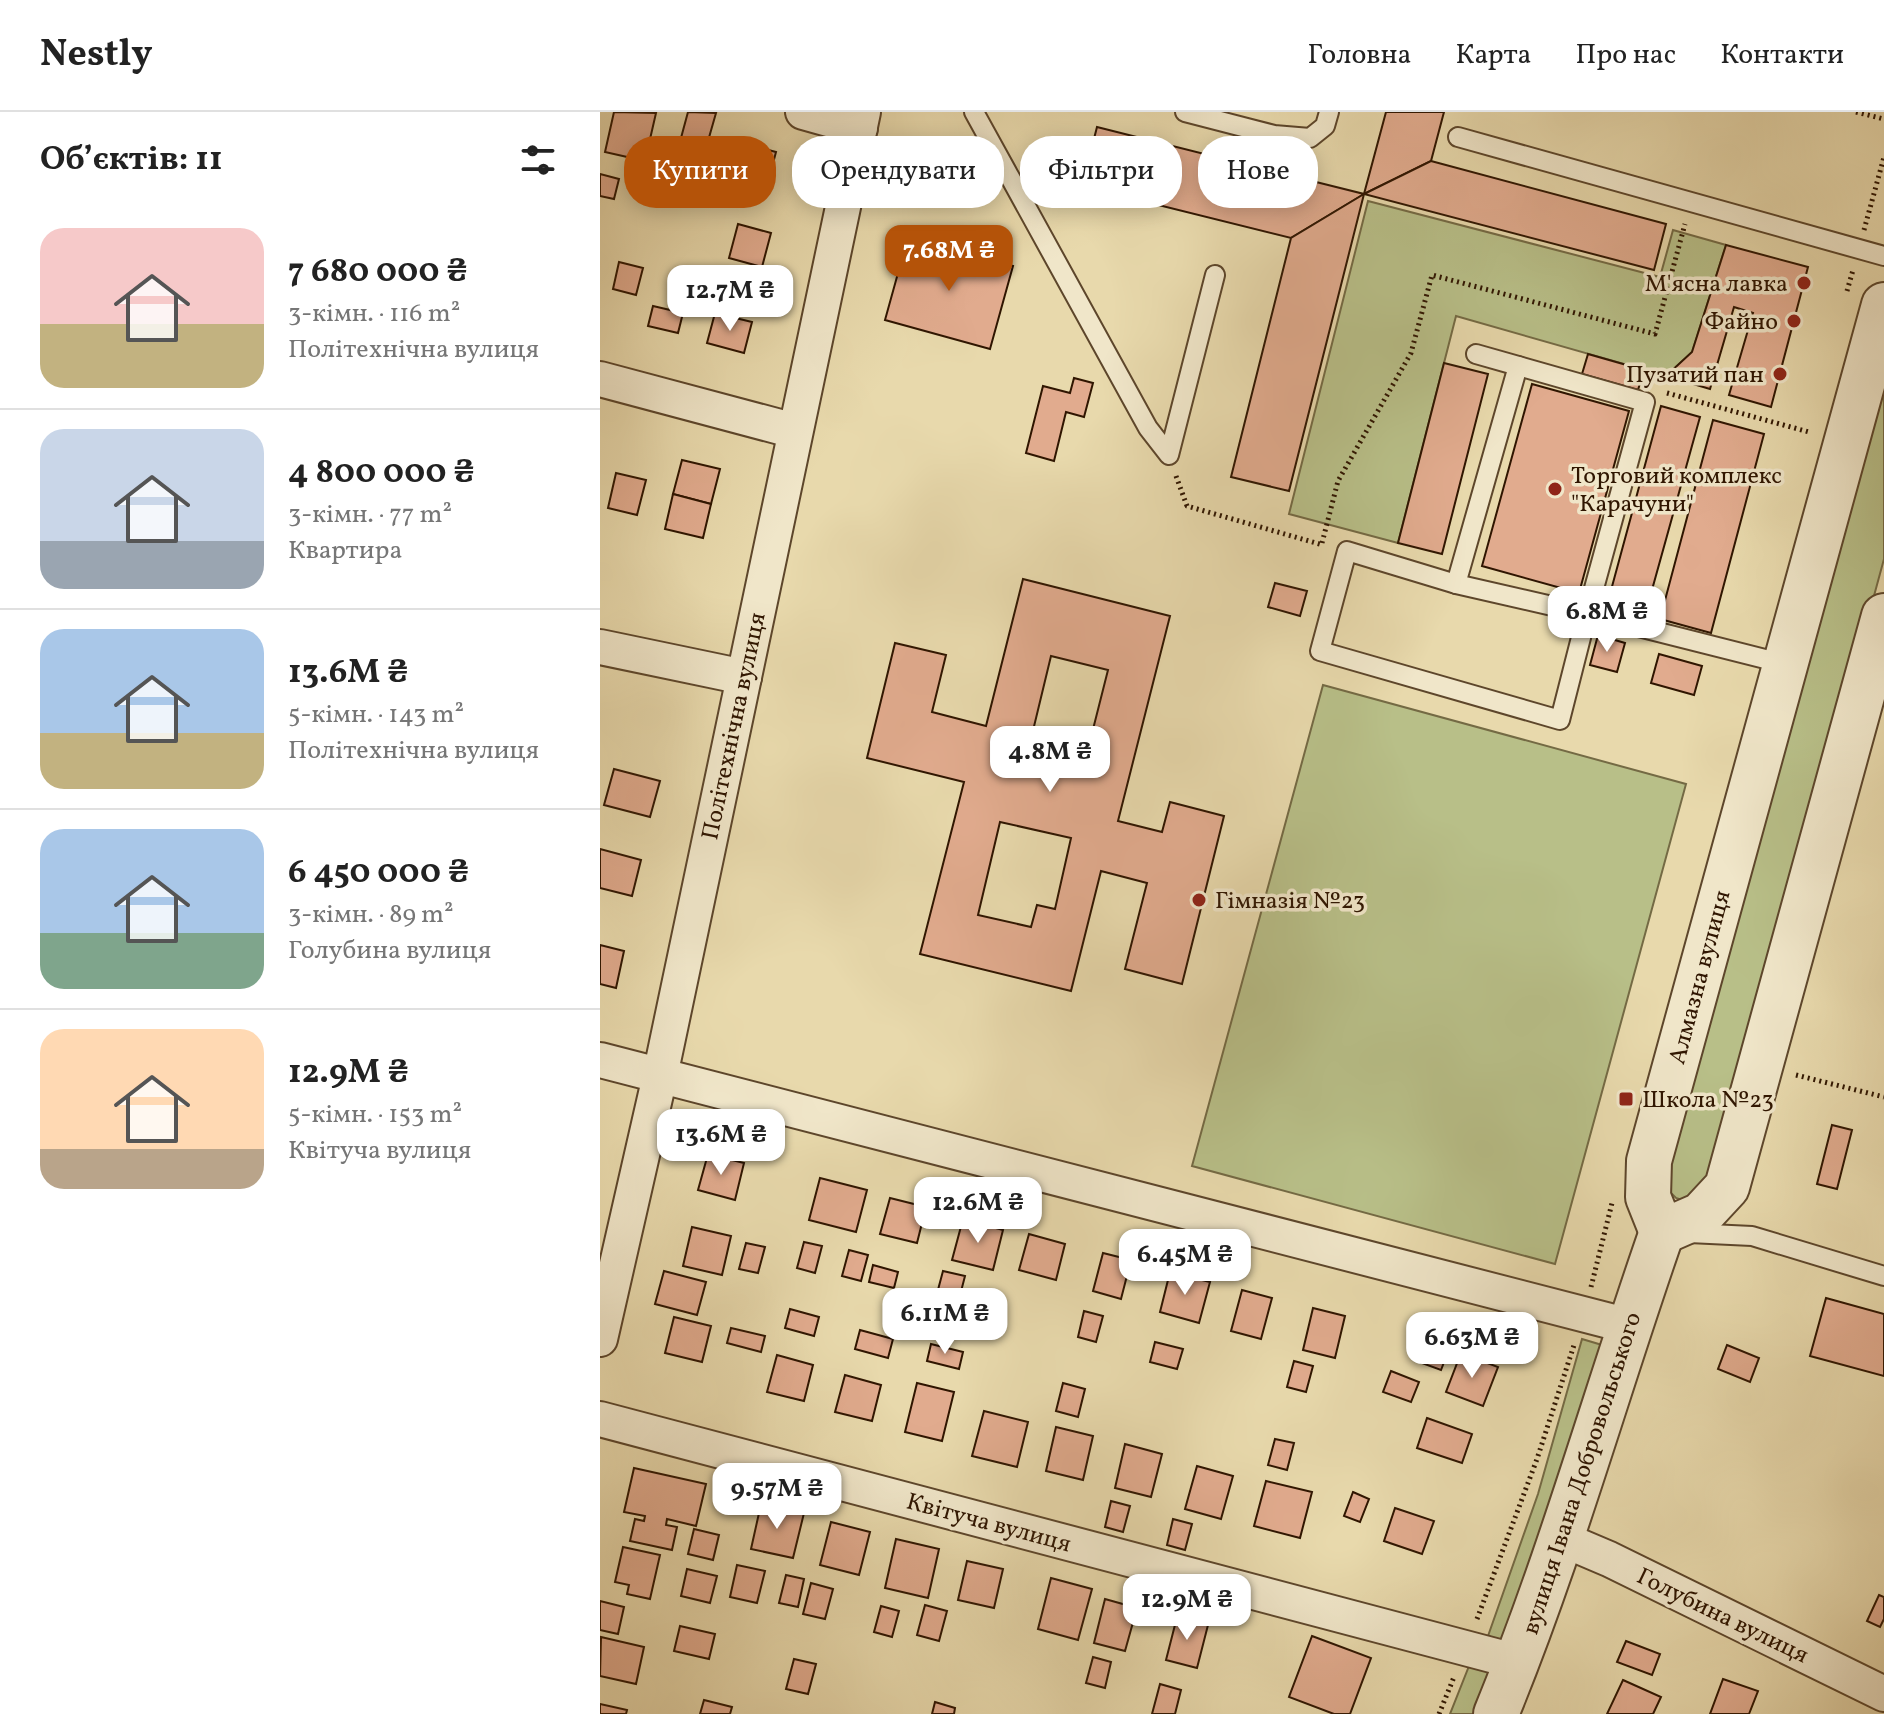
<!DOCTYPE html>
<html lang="uk">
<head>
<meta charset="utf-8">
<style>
	:root { --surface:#fff; --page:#f6f6f6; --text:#222; --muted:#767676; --line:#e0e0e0; --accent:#b45309 }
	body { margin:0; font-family:Vollkorn,serif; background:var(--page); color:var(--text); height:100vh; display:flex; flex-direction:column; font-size:30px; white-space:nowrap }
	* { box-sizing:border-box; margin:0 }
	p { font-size:26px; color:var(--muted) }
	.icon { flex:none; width:44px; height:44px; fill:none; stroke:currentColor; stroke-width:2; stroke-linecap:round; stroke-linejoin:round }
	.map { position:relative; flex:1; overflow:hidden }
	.side { display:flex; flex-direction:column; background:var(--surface); width:600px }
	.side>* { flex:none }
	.guide { position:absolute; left:24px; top:24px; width:760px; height:72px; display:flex; gap:16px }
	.price { position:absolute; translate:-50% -68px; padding:0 18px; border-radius:16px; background:#fff; color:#222; font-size:26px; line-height:52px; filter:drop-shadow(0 2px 4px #0008) }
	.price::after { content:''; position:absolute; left:50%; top:48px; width:24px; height:18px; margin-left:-12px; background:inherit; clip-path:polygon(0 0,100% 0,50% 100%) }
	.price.current { background:var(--accent); color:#fff }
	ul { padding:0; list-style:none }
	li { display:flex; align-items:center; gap:24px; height:200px; padding:0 40px }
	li+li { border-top:2px solid var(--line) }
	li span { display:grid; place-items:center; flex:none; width:224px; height:160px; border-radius:24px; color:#555 }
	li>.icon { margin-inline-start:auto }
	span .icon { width:96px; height:96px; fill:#fffc; stroke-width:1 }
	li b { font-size:34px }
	h2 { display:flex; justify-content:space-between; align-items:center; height:96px; padding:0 40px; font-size:34px }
	.chip { padding:0 28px; border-radius:32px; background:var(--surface); box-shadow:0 4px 20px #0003; font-size:28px; line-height:72px }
	.chip.current { background:var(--accent); color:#fff }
	header { display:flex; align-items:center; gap:48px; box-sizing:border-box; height:112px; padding:0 40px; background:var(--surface); border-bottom:2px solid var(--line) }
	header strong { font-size:38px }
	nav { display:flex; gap:44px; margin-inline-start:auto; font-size:28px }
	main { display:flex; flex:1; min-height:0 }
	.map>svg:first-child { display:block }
</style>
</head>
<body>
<header>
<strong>Nestly</strong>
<nav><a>Головна</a><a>Карта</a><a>Про нас</a><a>Контакти</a></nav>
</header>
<main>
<section class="side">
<h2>Об’єктів: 11<svg class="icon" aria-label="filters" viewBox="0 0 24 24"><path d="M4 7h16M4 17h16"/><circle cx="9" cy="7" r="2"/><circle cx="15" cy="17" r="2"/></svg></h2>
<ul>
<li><span style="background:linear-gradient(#f6c9c9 60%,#c2b280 0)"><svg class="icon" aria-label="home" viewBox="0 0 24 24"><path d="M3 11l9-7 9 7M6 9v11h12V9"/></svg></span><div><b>7 680 000 ₴</b><p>3-кімн. · 116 m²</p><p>Політехнічна вулиця</p></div></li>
<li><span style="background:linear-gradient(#c9d6e8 70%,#9aa5b1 0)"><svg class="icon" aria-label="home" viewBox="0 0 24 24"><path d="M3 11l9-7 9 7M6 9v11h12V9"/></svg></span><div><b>4 800 000 ₴</b><p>3-кімн. · 77 m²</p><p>Квартира</p></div></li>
<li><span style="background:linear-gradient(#a9c7e8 65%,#c2b280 0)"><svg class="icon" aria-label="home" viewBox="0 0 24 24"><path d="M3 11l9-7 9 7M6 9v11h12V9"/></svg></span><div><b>13.6M ₴</b><p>5-кімн. · 143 m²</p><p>Політехнічна вулиця</p></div></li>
<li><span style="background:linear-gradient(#a9c7e8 65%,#7fa58c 0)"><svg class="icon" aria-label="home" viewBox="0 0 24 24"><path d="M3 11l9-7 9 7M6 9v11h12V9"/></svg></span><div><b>6 450 000 ₴</b><p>3-кімн. · 89 m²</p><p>Голубина вулиця</p></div></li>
<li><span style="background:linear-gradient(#ffd9b3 75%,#b9a48a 0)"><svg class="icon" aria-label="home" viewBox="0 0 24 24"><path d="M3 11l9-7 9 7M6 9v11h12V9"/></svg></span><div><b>12.9M ₴</b><p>5-кімн. · 153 m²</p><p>Квітуча вулиця</p></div></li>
</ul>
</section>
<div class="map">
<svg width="1284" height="1602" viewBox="0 0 1284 1602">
	<rect width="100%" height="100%" fill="#e8d9ac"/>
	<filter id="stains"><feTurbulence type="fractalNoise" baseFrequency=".0025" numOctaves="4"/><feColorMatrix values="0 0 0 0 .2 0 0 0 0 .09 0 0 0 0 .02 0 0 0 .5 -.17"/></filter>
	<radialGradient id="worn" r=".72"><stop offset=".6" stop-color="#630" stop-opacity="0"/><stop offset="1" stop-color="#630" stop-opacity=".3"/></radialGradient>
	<!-- green -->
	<g fill="#b8bf88" stroke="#746a44" stroke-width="2">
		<polygon points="768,89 1060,165 1073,118 1126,133 1092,240 1066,264 856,204 798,431 689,402"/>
		<polygon points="1284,254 1284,447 1115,1069 1088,1090 1076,1086 1067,1077 1067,1053"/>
		<polygon points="723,573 1086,672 955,1152 592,1054"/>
		<polygon points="982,1227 1002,1233 910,1531 888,1524 938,1382"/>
		<polygon points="871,1549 896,1560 879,1602 850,1602"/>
	</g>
	<!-- building -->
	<g fill="#e1ab8e" stroke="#2f1500" stroke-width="2" fill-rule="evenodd">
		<polygon points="14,0 56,1 45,49 5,40"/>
		<polygon points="88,0 116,1 104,43 78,37"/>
		<polygon points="786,0 844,0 831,49 764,82"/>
		<polygon points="497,15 764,82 691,126 482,74"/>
		<polygon points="145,32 176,40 167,74 136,66"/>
		<polygon points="831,49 1066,112 1054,158 764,82"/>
		<polygon points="0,62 19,67 14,87 0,84"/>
		<polygon points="764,82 689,379 631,365 691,126"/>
		<polygon points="138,112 171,121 162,155 129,146"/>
		<polygon points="308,125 413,154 390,237 285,208"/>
		<polygon points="1126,133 1208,155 1171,295 1129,283 1153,201 1134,195 1110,277 1066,264 1092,240"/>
		<polygon points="19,150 43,156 36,183 13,177"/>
		<polygon points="53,194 83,201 78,221 48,214"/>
		<polygon points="115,201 152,210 144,241 107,231"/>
		<polygon points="988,242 1044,258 1038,278 982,262"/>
		<polygon points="844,251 888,262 842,442 798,431"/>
		<polygon points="474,266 493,271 484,305 466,300 454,349 426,341 443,274 470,281"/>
		<polygon points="932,272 1029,299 979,481 882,454"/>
		<polygon points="1061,294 1100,305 1045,503 1007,493"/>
		<polygon points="1113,308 1164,322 1111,521 1060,507"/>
		<polygon points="82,348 120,357 111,392 73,382"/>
		<polygon points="16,361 46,368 37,403 8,396"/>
		<polygon points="73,382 111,392 103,426 65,417"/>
		<path d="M423,467L570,504L518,709L562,720L570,690L624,704L582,872L525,857L547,771L501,759L471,879L320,842L364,670L267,646L295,531L346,543L332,600L386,614ZM451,544L508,558L486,645L430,631ZM400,710L471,726L455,797L437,793L431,815L378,803Z"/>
		<polygon points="675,471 707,479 700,504 668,495"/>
		<polygon points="998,523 1025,531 1017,560 990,553"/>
		<polygon points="1059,542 1102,554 1094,583 1051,571"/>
		<polygon points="14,657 60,669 50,705 4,693"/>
		<polygon points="0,737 41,748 32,784 0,776"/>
		<polygon points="0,833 24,839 16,876 0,872"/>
		<polygon points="1232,1013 1252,1018 1237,1077 1217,1072"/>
		<polygon points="108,1042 144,1051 135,1088 98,1078"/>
		<polygon points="220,1066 267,1078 256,1120 209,1108"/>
		<polygon points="290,1086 326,1095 317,1131 280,1122"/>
		<polygon points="363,1107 403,1118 393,1158 352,1148"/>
		<polygon points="92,1115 131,1124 122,1163 83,1154"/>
		<polygon points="429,1122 465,1132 456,1168 419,1158"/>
		<polygon points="204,1130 222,1134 215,1161 197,1156"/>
		<polygon points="146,1131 165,1135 158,1161 139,1157"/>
		<polygon points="249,1138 268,1143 261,1169 242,1164"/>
		<polygon points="503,1141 531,1148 521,1187 493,1179"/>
		<polygon points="273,1153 298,1160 294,1176 269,1170"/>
		<polygon points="64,1159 106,1170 97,1203 55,1192"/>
		<polygon points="343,1159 365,1164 357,1195 335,1189"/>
		<polygon points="570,1160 610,1170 599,1211 560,1200"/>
		<polygon points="642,1178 672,1186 661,1227 631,1219"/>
		<polygon points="1226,1186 1284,1202 1284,1264 1210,1244"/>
		<polygon points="713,1196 745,1204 735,1246 703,1238"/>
		<polygon points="190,1197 219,1205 214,1224 185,1216"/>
		<polygon points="484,1199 503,1204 496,1230 478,1225"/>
		<polygon points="74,1205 111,1214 102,1250 65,1241"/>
		<polygon points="131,1216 165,1224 161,1240 127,1231"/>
		<polygon points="260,1218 293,1227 288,1246 255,1237"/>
		<polygon points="829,1223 851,1232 841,1258 819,1250"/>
		<polygon points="555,1230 583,1237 577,1257 550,1250"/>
		<polygon points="331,1232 363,1240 359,1257 327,1249"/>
		<polygon points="1127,1233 1159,1246 1150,1270 1118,1257"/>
		<polygon points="861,1241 898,1255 883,1294 846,1280"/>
		<polygon points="177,1243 213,1253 204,1289 167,1280"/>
		<polygon points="694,1249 713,1254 706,1280 687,1275"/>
		<polygon points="791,1259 819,1270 811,1290 783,1280"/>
		<polygon points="245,1263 281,1273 272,1309 235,1300"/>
		<polygon points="317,1271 354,1280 342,1329 305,1320"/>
		<polygon points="463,1271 485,1277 478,1305 456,1299"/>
		<polygon points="384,1299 428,1310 417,1355 372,1344"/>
		<polygon points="827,1306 872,1322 862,1351 817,1336"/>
		<polygon points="456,1315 493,1324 483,1368 446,1359"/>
		<polygon points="675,1327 694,1331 687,1358 668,1353"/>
		<polygon points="525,1332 562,1342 551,1385 515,1376"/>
		<polygon points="597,1354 633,1364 621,1407 585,1397"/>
		<polygon points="34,1356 106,1372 96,1414 67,1407 66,1413 77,1415 72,1438 30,1429 35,1407 44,1409 45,1404 24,1400"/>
		<polygon points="666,1369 712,1380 700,1426 654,1414"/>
		<polygon points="753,1380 769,1387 760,1410 744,1404"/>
		<polygon points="511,1389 530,1394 523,1420 505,1415"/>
		<polygon points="161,1392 204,1401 193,1446 151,1437"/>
		<polygon points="795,1396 834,1409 822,1442 784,1429"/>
		<polygon points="573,1407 592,1412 585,1438 567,1433"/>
		<polygon points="231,1410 270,1420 259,1463 220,1453"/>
		<polygon points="94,1417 119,1423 113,1448 88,1442"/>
		<polygon points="296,1427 339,1437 328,1486 285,1476"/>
		<polygon points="23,1435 60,1443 50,1487 27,1482 29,1473 15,1470"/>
		<polygon points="367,1449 403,1457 394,1496 358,1488"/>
		<polygon points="137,1453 165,1459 157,1491 130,1485"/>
		<polygon points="87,1457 117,1464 110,1491 81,1484"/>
		<polygon points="186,1463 204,1467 198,1495 179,1491"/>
		<polygon points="451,1466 492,1477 478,1528 438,1517"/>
		<polygon points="211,1471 233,1477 225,1507 203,1502"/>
		<polygon points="1279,1483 1284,1485 1284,1507 1280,1515 1267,1509"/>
		<polygon points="505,1487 537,1496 525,1539 494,1531"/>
		<polygon points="0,1489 24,1495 18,1522 0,1518"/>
		<polygon points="325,1493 347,1499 339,1529 317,1523"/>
		<polygon points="281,1494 299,1499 292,1525 274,1520"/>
		<polygon points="577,1505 608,1513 597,1556 566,1548"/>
		<polygon points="80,1514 115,1522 109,1547 74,1539"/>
		<polygon points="712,1524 771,1546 750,1602 734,1602 689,1585"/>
		<polygon points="1,1525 44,1535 36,1572 0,1564"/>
		<polygon points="1026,1529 1060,1542 1052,1563 1017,1550"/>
		<polygon points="493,1545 511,1550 505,1576 486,1571"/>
		<polygon points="194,1547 216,1552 208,1582 186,1577"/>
		<polygon points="1123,1567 1158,1579 1149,1602 1110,1602"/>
		<polygon points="1023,1568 1061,1585 1053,1602 1007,1602"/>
		<polygon points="560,1572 581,1578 575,1602 552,1602"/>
		<polygon points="104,1588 132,1595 130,1602 100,1602"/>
		<polygon points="335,1590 355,1596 354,1602 332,1602"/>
		<polygon points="0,1592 27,1598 26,1602 0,1602"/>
	</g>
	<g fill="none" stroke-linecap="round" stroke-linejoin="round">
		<defs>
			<g id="service">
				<polyline points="374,0 548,316 569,343 615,163"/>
				<polyline points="585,0 674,23 710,26 725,14 729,0"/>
				<polyline points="858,25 1284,144"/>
				<polyline points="918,254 856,472 987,502 1185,552"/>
				<polyline points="856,472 747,439 720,539 960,608 987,502 1045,290 876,242"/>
				<polyline points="1089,1121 1152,1124 1284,1164"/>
			</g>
			<g id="minor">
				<polyline points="203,0 260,16"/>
				<polyline points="0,267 195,319"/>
				<polyline points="0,535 144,565"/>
				<polyline points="0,948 1029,1214"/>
				<polyline points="0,1227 60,964 263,0"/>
				<polyline points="0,1307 918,1550"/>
				<polyline points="962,1427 1009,1447 1284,1582"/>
			</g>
			<g id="tertiary">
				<polyline points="1062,1120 1048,1085 1049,1049 1284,193"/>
				<polyline points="1062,1120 1101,1103 1127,1075 1284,504"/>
				<path d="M896,1602C961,1444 1006,1280 1062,1120"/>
			</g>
		</defs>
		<!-- service casing -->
		<use href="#service" stroke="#5d462b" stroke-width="22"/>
		<!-- minor casing -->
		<use href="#minor" stroke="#5d462b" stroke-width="38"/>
		<!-- tertiary casing -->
		<use href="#tertiary" stroke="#5d462b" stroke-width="48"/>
		<!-- path -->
		<g stroke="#2f1500" stroke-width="5" stroke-dasharray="2 4" stroke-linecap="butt">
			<polyline points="1256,0 1284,7"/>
			<polyline points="1264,118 1284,45"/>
			<polyline points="1247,179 1253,158"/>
			<polyline points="1067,281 1209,320"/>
			<polyline points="576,364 587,394 723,433"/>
			<polyline points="722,431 738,369 811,241 832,163 1055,222 1085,112"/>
			<polyline points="1196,963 1284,985"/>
			<polyline points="991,1175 1012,1091"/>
			<polyline points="877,1507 937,1347 975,1230"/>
			<polyline points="839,1602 854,1565"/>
		</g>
		<!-- service -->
		<use href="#service" stroke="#f0e6c9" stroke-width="18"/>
		<!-- minor -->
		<use href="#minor" stroke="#f0e6c9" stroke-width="34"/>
		<!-- tertiary -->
		<use href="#tertiary" stroke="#f0e6c9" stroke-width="44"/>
	</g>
	<!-- markers -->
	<g fill="#8f2418" stroke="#f0e6c9" stroke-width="3">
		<circle cx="1204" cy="171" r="8"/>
		<circle cx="1194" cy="209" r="8"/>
		<circle cx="1180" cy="262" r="8"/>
		<circle cx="955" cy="377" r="8"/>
		<circle cx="599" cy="788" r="8"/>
		<rect x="1018" y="979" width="16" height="16" rx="4"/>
	</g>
	<g text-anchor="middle" stroke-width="7" stroke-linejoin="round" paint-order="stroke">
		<!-- poi labels -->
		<g font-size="24" fill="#2f1500" stroke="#f0e6c9" text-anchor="end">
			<text x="1188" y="179">М'ясна лавка</text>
			<text x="1178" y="217">Файно</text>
			<text x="1164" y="270">Пузатий пан</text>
			<text x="971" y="371" text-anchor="start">Торговий комплекс<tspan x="971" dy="28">"Карачуни"</tspan></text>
			<text x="615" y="796" text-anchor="start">Гімназія №23</text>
			<text x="1042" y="995" text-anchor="start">Школа №23</text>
		</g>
		<!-- street labels -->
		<g font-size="24" fill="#2f1500" stroke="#f0e6c9">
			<text transform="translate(133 614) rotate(-78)" y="8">Політехнічна вулиця</text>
			<text transform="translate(1099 865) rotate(-75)" y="8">Алмазна вулиця</text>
			<text transform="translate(981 1361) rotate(-72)" y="8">вулиця Івана Добровольського</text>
			<text transform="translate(389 1410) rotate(15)" y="8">Квітуча вулиця</text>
			<text transform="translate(1123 1503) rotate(26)" y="8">Голубина вулиця</text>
		</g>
	</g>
	<rect width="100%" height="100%" filter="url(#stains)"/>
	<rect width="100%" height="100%" fill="url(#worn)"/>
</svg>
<b class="price current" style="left:349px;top:181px">7.68M ₴</b>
<b class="price" style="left:130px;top:221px">12.7M ₴</b>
<b class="price" style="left:1007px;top:542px">6.8M ₴</b>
<b class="price" style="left:450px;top:682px">4.8M ₴</b>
<b class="price" style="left:121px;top:1065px">13.6M ₴</b>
<b class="price" style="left:378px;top:1133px">12.6M ₴</b>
<b class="price" style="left:585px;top:1185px">6.45M ₴</b>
<b class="price" style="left:345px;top:1244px">6.11M ₴</b>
<b class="price" style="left:872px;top:1268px">6.63M ₴</b>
<b class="price" style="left:177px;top:1419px">9.57M ₴</b>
<b class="price" style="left:587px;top:1530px">12.9M ₴</b>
<div class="guide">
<a class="chip current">Купити</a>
<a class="chip">Орендувати</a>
<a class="chip">Фільтри</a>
<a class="chip">Нове</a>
</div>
</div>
</main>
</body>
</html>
